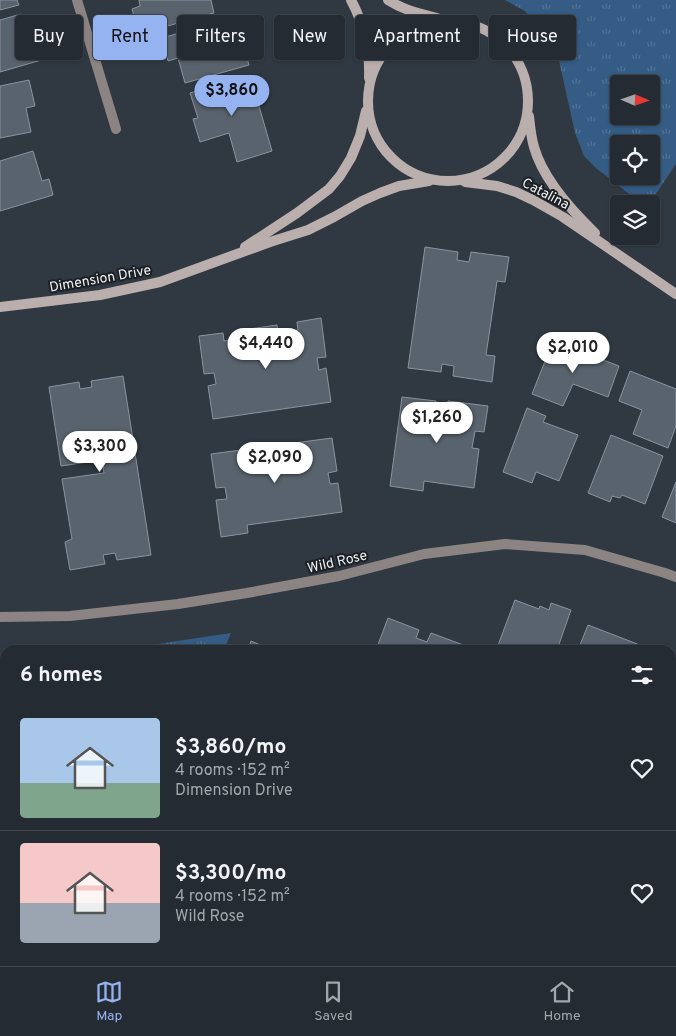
<!DOCTYPE html>
<html lang="en">
<head>
<meta charset="utf-8">
<style>
	:root { --surface:#242b32; --page:#2c333a; --text:#f1f3f6; --muted:#a3a7ac; --line:#41474d; --accent:#95b2f1 }
	body { margin:0; font-family:Overpass,sans-serif; background:var(--page); color:var(--text); height:100vh; display:flex; flex-direction:column; font-size:19px; white-space:nowrap }
	* { box-sizing:border-box; margin:0 }
	p { font-size:16px; color:var(--muted) }
	.icon { flex:none; width:28px; height:28px; fill:none; stroke:currentColor; stroke-width:2; stroke-linecap:round; stroke-linejoin:round }
	.map { position:relative; flex:1; overflow:hidden }
	.panel { position:absolute; left:0px; top:645px; width:676px; height:321px; display:flex; flex-direction:column; background:var(--surface); border-radius:15px 15px 0 0; box-shadow:0 1px 4px #0004,0 0 0 1px var(--line) }
	.panel>* { flex:none }
	.top-card { position:absolute; left:15px; top:15px; width:646px; height:45px; display:flex; gap:10px }
	.needle { width:32px; rotate:92deg }
	.controls { position:absolute; left:610px; top:75px; display:grid; gap:10px }
	.controls a { display:grid; place-items:center; width:50px; height:50px; border-radius:5px; background:var(--surface); box-shadow:0 1px 4px #0004,0 0 0 1px var(--line); font-size:25px }
	.price { position:absolute; translate:-50% -42px; padding:0 11px; border-radius:18px; background:#fff; color:#222; font-size:16px; line-height:32px; filter:drop-shadow(0 1px 2px #0008) }
	.price::after { content:''; position:absolute; left:50%; top:30px; width:15px; height:11px; margin-left:-8px; background:inherit; clip-path:polygon(0 0,100% 0,50% 100%) }
	.price.active { background:var(--accent); color:#111 }
	ul { padding:0; list-style:none }
	li { display:flex; align-items:center; gap:15px; height:125px; padding:0 20px }
	li+li { border-top:1px solid var(--line) }
	li span { display:grid; place-items:center; flex:none; width:140px; height:100px; border-radius:5px; color:#555 }
	li>.icon { margin-inline-start:auto }
	span .icon { width:60px; height:60px; fill:#fffc; stroke-width:1 }
	li b { font-size:21px }
	h2 { display:flex; justify-content:space-between; align-items:center; height:60px; padding:0 20px; font-size:21px }
	.chip { padding:0 18px; border-radius:5px; background:var(--surface); box-shadow:0 1px 4px #0004,0 0 0 1px var(--line); font-size:18px; line-height:45px }
	.chip.active { background:var(--accent); color:#111 }
	.menu { display:flex; justify-content:space-around; align-items:center; height:70px; border-top:1px solid var(--line); background:var(--surface); font-size:14px; color:var(--muted) }
	.menu a { display:grid; justify-items:center; gap:2px }
	.menu .active { color:var(--accent) }
	.map>svg:first-child { display:block }
</style>
</head>
<body>
<div class="map">
<svg width="676" height="966" viewBox="0 0 676 966">
	<defs>
		<pattern id="park-tufts" width="24" height="20" patternUnits="userSpaceOnUse" patternTransform="scale(1.25)"><rect width="24" height="20" fill="#345c84"/><path d="M3 7l-1-3M5 7V3M7 7l1-3M15 17l-1-3M17 17v-4M19 17l1-3" fill="none" stroke="#527496"/></pattern>
	</defs>
	<rect width="100%" height="100%" fill="#303942"/>
	<!-- park -->
	<g fill="url(#park-tufts)" fill-rule="evenodd">
		<path d="M505,0H676V164L649,204H642L596,168L584,156L575,133L558,56L544,34L525,11ZM619,84H651V116H619ZM619,144H651V176H619Z"/>
		<polygon points="231,633 224,650 118,650"/>
		<polygon points="5,657 5,894 0,886 0,658"/>
		<polygon points="49,961 96,961 94,966 52,966"/>
	</g>
	<!-- building -->
	<g fill="#59636d" stroke="#8a949f">
		<polygon points="0,0 17,0 19,5 0,10"/>
		<polygon points="139,0 211,0 214,13 139,34 132,9 140,6"/>
		<polygon points="21,14 28,41 38,38 45,59 0,72 0,20"/>
		<polygon points="224,20 231,43 242,40 249,65 185,83 178,58 168,61 162,38"/>
		<polygon points="250,75 272,151 237,162 229,133 200,142 193,119 198,118 190,93"/>
		<polygon points="29,80 35,106 26,108 31,132 0,138 0,86"/>
		<polygon points="33,151 42,181 49,179 53,195 0,211 0,161"/>
		<polygon points="425,247 458,252 457,260 469,262 471,252 509,257 505,282 497,281 486,355 495,356 492,382 453,376 454,366 442,364 441,372 408,368"/>
		<polygon points="321,318 326,357 317,358 319,370 326,368 331,402 213,419 208,386 216,384 214,373 204,374 199,336 223,333 224,341 243,338 242,330 277,325 278,333 298,330 297,322"/>
		<polygon points="553,341 619,366 608,397 573,384 563,406 532,394"/>
		<polygon points="630,371 676,389 676,426 668,448 633,434 642,410 619,401"/>
		<polygon points="123,376 151,555 117,560 115,553 103,555 105,564 70,570 65,542 72,539 62,479 104,473 102,460 61,466 49,387 79,382 80,389 92,387 91,381"/>
		<polygon points="402,397 436,401 435,408 447,410 448,401 488,406 484,432 475,431 472,448 479,449 474,488 424,481 423,491 390,486"/>
		<polygon points="527,408 546,416 543,422 578,435 559,481 536,472 532,483 503,472"/>
		<polygon points="611,435 663,456 645,504 622,495 620,498 612,496 610,502 588,493"/>
		<polygon points="332,438 337,471 328,473 330,484 338,483 342,512 247,525 248,533 221,537 216,500 227,499 225,487 216,488 211,454"/>
		<polygon points="676,482 676,523 662,517"/>
		<polygon points="515,600 539,609 540,606 549,610 551,603 571,610 557,650 504,650 497,648"/>
		<polygon points="388,618 419,630 416,638 427,642 431,633 466,646 465,650 376,650"/>
		<polygon points="588,625 645,647 644,650 578,650"/>
		<polygon points="251,641 272,650 248,650"/>
		<polygon points="671,891 676,893 676,953 671,951"/>
		<polygon points="0,931 5,939 5,946 0,950"/>
		<polygon points="5,949 5,961 18,961 14,964 16,966 0,966 0,953"/>
		<polygon points="135,961 218,961 216,966 134,966"/>
		<polygon points="255,961 309,961 321,966 253,966"/>
		<polygon points="387,961 403,961 415,966 385,966"/>
		<polygon points="430,961 447,961 446,966 442,966"/>
		<polygon points="459,961 513,961 511,966 457,966"/>
		<polygon points="629,961 656,961 668,966 627,966"/>
	</g>
	<g fill="none" stroke-linecap="round" stroke-linejoin="round">
		<!-- street -->
		<g stroke="#8c8483" stroke-width="10">
			<polyline points="77,0 116,129"/>
			<polyline points="0,617 70,616 178,604 247,593 339,576 424,554 505,544 585,550 665,573 676,577"/>
			<polyline points="671,719 676,707"/>
			<polyline points="574,966 576,961"/>
		</g>
		<!-- secondary -->
		<g stroke="#bbafad" stroke-width="10">
			<path d="M351,0C364,24 370,51 369,78"/>
			<path d="M388,0C405,11 422,14 440,19"/>
			<circle cx="448" cy="101" r="80"/>
			<path d="M529,116C530,126 531,137 534,147C543,179 571,210 595,233"/>
			<polyline points="465,182 497,186 516,192 533,200 563,217 676,294"/>
			<polyline points="245,247 297,213 329,189 340,176 351,158 360,136 366,111"/>
			<polyline points="0,307 100,295 160,282 270,242 308,230 334,217 362,201 380,193 399,186 429,181"/>
		</g>
	</g>
	<g text-anchor="middle" stroke-width="4" stroke-linejoin="round" paint-order="stroke">
		<!-- street labels -->
		<g font-size="14" fill="#eaf0f6" stroke="#1c2024">
			<text transform="translate(546 193) rotate(28)" y="5">Catalina</text>
			<text transform="translate(100 278) rotate(-10)" y="5">Dimension Drive</text>
			<text transform="translate(337 561) rotate(-13)" y="5">Wild Rose</text>
		</g>
	</g>
</svg>
<div class="controls">
<a><svg class="needle" viewBox="-14 -14 28 28"><path d="M0-13l5 13h-10z" fill="#e53935"/><path d="M0 13l5-13h-10z" fill="#a3a7ac"/></svg></a>
<a><svg class="icon" aria-label="locate" viewBox="0 0 24 24"><circle cx="12" cy="12" r="6"/><path d="M12 2v4M12 18v4M2 12h4M18 12h4"/></svg></a>
<a><svg class="icon" aria-label="layers" viewBox="0 0 24 24"><path d="M12 4l9 5-9 5-9-5zM3 14l9 5 9-5"/></svg></a>
</div>
<b class="price active" style="left:232px;top:117px">$3,860</b>
<b class="price" style="left:266px;top:370px">$4,440</b>
<b class="price" style="left:573px;top:374px">$2,010</b>
<b class="price" style="left:437px;top:444px">$1,260</b>
<b class="price" style="left:100px;top:473px">$3,300</b>
<b class="price" style="left:275px;top:484px">$2,090</b>
<div class="top-card">
<a class="chip">Buy</a>
<a class="chip active">Rent</a>
<a class="chip">Filters</a>
<a class="chip">New</a>
<a class="chip">Apartment</a>
<a class="chip">House</a>
</div>
<section class="panel">
<h2>6 homes<svg class="icon" aria-label="filters" viewBox="0 0 24 24"><path d="M4 7h16M4 17h16"/><circle cx="9" cy="7" r="2"/><circle cx="15" cy="17" r="2"/></svg></h2>
<ul>
<li><span style="background:linear-gradient(#a9c7e8 65%,#7fa58c 0)"><svg class="icon" aria-label="home" viewBox="0 0 24 24"><path d="M3 11l9-7 9 7M6 9v11h12V9"/></svg></span><div><b>$3,860/mo</b><p>4 rooms · 152 m²</p><p>Dimension Drive</p></div><svg class="icon" aria-label="heart" viewBox="0 0 24 24"><path d="M12 20l-8-8c-3-5 5-10 8-4 3-6 11-1 8 4z"/></svg></li>
<li><span style="background:linear-gradient(#f6c9c9 60%,#9aa5b1 0)"><svg class="icon" aria-label="home" viewBox="0 0 24 24"><path d="M3 11l9-7 9 7M6 9v11h12V9"/></svg></span><div><b>$3,300/mo</b><p>4 rooms · 152 m²</p><p>Wild Rose</p></div><svg class="icon" aria-label="heart" viewBox="0 0 24 24"><path d="M12 20l-8-8c-3-5 5-10 8-4 3-6 11-1 8 4z"/></svg></li>
</ul>
</section>
</div>
<nav class="menu">
<a class="active"><svg class="icon" aria-label="map" viewBox="0 0 24 24"><path d="M3 6l6-2 6 2 6-2v14l-6 2-6-2-6 2zM9 4v14M15 6v14"/></svg>Map</a>
<a><svg class="icon" aria-label="saved" viewBox="0 0 24 24"><path d="M7 4h10v16l-5-4-5 4z"/></svg>Saved</a>
<a><svg class="icon" aria-label="home" viewBox="0 0 24 24"><path d="M3 11l9-7 9 7M6 9v11h12V9"/></svg>Home</a>
</nav>
</body>
</html>
